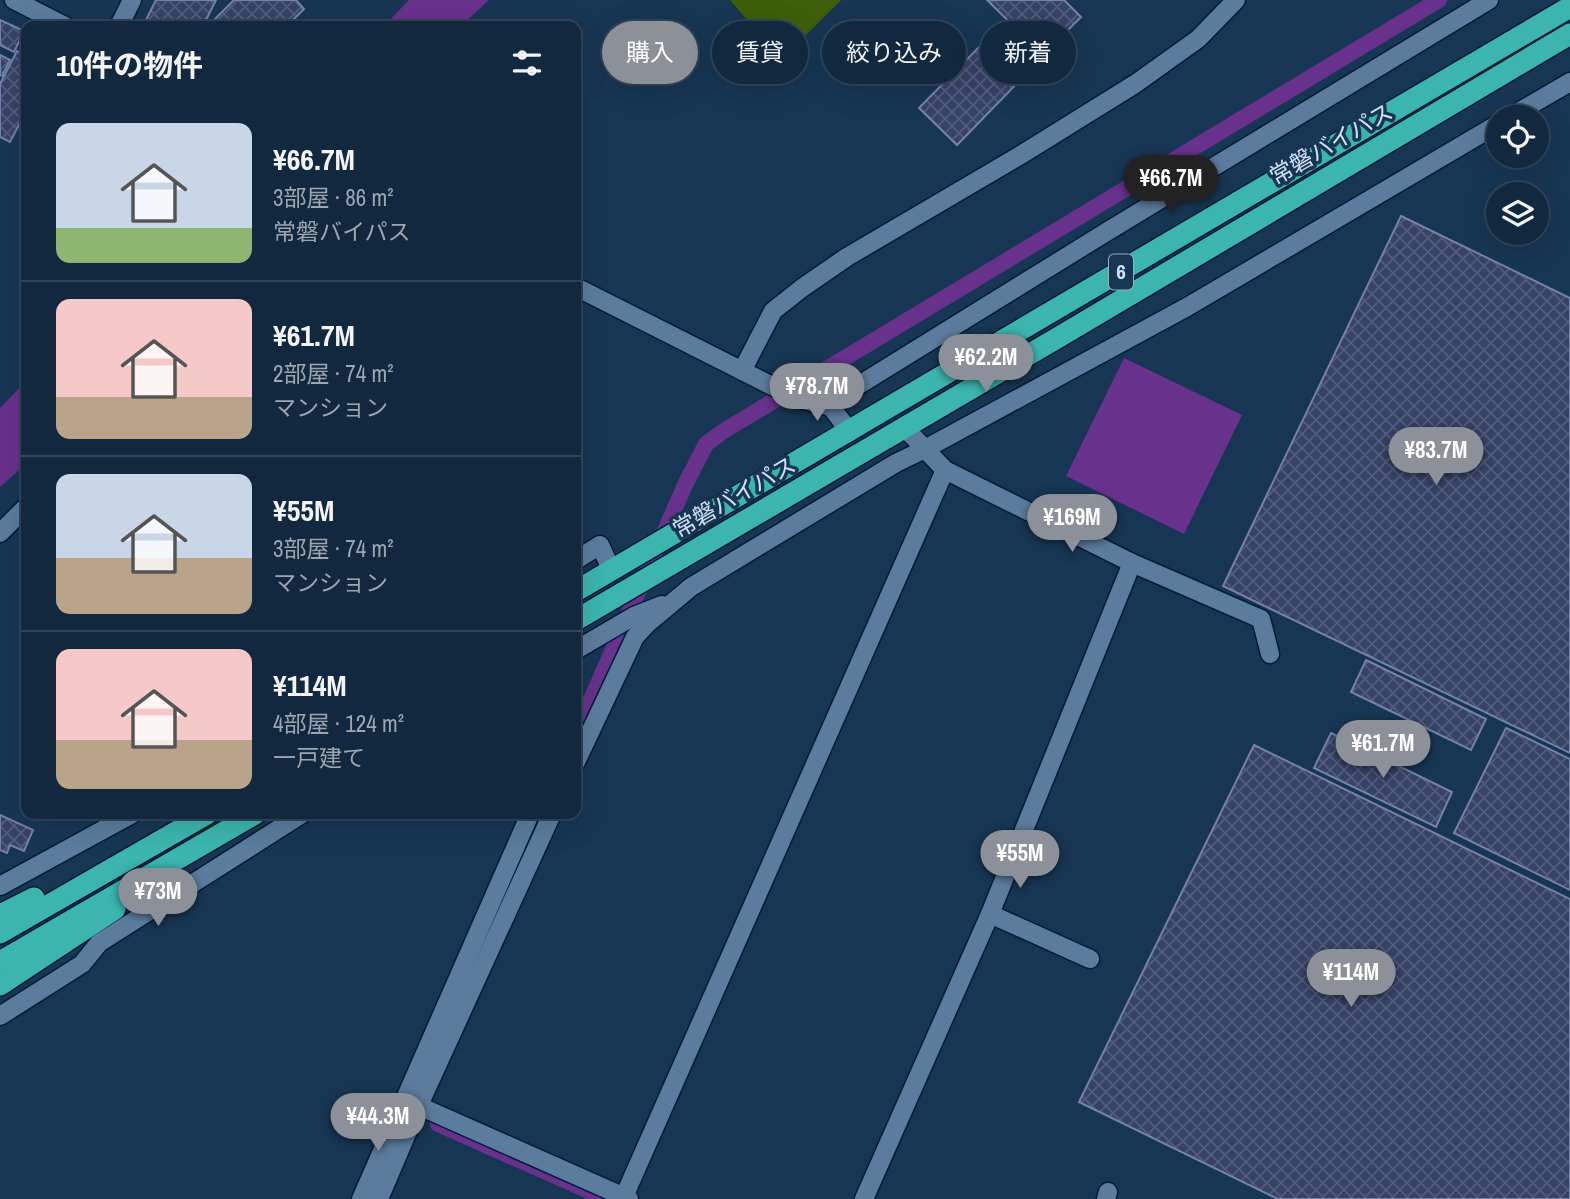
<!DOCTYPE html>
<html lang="ja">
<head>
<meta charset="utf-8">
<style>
	:root { --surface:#11283e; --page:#1e3449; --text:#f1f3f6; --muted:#9ca6b0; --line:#304458; --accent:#8c9099 }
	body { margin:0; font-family:"Archivo Narrow","Noto Sans JP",sans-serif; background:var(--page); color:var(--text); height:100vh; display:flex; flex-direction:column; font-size:26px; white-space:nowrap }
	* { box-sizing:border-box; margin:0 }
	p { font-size:23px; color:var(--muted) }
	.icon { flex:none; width:38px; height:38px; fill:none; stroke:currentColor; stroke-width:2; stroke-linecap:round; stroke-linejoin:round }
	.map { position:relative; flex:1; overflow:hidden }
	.side { position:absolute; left:21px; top:21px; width:560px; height:798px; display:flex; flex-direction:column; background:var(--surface); border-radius:14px; box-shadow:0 7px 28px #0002,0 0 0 2px var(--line) }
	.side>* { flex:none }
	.hud { position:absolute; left:602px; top:21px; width:665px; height:63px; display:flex; gap:14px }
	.tools { position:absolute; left:1486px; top:105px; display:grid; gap:14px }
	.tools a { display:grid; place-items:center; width:63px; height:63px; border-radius:50%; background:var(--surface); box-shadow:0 7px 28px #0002,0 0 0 2px var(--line); font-size:35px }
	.price { position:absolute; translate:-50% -60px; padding:0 16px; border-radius:24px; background:var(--accent); color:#fff; font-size:23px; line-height:46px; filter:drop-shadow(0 2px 4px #0008) }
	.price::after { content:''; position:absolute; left:50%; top:42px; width:21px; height:16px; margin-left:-10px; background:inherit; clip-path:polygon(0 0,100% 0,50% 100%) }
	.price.selected { background:#222; color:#fff }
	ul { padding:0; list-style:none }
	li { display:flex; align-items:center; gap:21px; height:175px; padding:0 35px }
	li+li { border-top:2px solid var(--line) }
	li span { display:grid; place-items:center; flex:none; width:196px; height:140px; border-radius:14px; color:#555 }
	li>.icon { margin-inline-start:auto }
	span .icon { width:84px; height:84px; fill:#fffc; stroke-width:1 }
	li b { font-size:30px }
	h2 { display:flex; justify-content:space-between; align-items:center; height:84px; padding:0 35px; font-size:30px }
	.tag { padding:0 24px; border-radius:32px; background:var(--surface); box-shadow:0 7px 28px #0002,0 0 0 2px var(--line); font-size:24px; line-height:63px }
	.tag.selected { background:var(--accent); color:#fff }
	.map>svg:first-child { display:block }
</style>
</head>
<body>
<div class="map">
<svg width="1570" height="1199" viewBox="0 0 1570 1199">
	<defs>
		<pattern id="building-cross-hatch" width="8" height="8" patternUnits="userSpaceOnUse" patternTransform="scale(1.75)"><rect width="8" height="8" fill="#364266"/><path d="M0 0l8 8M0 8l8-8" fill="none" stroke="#525d7c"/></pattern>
	</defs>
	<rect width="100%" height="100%" fill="#173653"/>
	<!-- grass -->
	<polygon fill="#3e5e0a" points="730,0 841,0 790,51 774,51"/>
	<!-- water -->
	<g fill="#68318c">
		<polygon points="409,0 489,0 461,26 384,26"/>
		<polygon points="1124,358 1242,415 1184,534 1066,476"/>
		<polygon points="26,381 26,464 0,487 0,408"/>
	</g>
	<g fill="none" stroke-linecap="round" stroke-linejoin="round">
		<!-- canal -->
		<g stroke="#68318c" stroke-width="16">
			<polyline points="576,734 685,485 706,444 722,432 1439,0"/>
			<polyline points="505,891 540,814"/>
			<polyline points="438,1124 607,1199"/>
		</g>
	</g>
	<!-- building -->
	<g fill="url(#building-cross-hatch)" stroke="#7482aa" stroke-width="2">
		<polygon points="156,0 216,0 203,26 143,26"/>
		<polygon points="234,0 296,0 304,9 287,26 222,26 215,19"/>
		<polygon points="987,0 1064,0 1081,17 1043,55"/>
		<polygon points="0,20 24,31 14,52 0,45"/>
		<polygon points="987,39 1025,75 957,145 919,108"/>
		<polygon points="17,51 26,56 26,111 10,142 0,137 0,84"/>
		<polygon points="0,55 10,60 2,76 0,75"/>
		<polygon points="1401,216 1570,298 1570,753 1223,586"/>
		<polygon points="1366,660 1486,719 1471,750 1351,692"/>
		<polygon points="1506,728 1570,759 1570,890 1454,833"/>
		<polygon points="1331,733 1452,792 1436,827 1314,768"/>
		<polygon points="1254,745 1570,899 1570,1199 1278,1199 1079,1102"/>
		<polygon points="0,815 33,830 24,851 10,845 7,853 0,850"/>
	</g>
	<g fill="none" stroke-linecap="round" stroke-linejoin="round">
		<defs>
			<g id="minor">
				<polyline points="14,0 65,26"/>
				<polyline points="119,26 132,0"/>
				<polyline points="1510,117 1570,82"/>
				<polyline points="576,287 796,398 831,407 850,432"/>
				<polyline points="742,371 773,311 802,288 847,257 1019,156 1135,84 1198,39 1236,0"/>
				<polyline points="831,407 837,399 851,390 1108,231 1489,0"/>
				<polyline points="904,427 945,470 1132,563 1261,619 1270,654"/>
				<polyline points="0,533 26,507"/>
				<polyline points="576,560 600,545 611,569"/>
				<polyline points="576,650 634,616 662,605"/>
				<polyline points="576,762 635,637 648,623 691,587 896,463 925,449 1187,307 1498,124"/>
				<polyline points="0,886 132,814"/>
				<polyline points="990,914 1090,959"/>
				<polyline points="0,1016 82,964 99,943 302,814"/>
				<polyline points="419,1106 629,1199"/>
				<polyline points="361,1199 530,814"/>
				<polyline points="379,1199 420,1103 552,814"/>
				<polyline points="623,1199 945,470"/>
				<polyline points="864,1199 990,914 1132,563"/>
				<polyline points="1106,1199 1108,1192"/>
			</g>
			<g id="highway">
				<polyline points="576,591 1570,7"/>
				<polyline points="576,620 1059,337 1570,34"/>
				<polyline points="0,915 34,898"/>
				<polyline points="0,933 207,814"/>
				<polyline points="0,962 255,814"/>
				<polyline points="0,985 115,909"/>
			</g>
		</defs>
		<!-- minor casing -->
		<use href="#minor" stroke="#001c37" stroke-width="21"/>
		<!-- highway casing -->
		<use href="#highway" stroke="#001c37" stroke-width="24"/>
		<!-- minor -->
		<use href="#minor" stroke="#5b7c9d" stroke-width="18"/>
		<!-- highway -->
		<use href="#highway" stroke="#3bb5ae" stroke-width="21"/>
	</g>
	<g text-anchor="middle" stroke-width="7" stroke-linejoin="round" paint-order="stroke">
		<!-- shield labels -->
		<rect fill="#173653" stroke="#98aec4" stroke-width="2" x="1109" y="254.5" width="24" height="35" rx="5"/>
		<g font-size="21" font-weight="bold" fill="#d0e1f4">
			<text x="1121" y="279">6</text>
		</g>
		<!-- street labels -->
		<g font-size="23" fill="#d0e1f4" stroke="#173653">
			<text transform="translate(1331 144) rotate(-30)" y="8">常磐バイパス</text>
			<text transform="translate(734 497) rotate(-30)" y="8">常磐バイパス</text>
		</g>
	</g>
</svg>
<div class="tools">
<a><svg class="icon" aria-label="locate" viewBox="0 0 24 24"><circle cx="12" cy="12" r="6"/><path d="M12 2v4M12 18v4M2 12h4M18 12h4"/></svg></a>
<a><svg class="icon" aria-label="layers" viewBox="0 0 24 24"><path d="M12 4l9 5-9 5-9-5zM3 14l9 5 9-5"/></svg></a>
</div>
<b class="price selected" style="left:1171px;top:215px">¥66.7M</b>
<b class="price" style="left:986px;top:394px">¥62.2M</b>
<b class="price" style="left:817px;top:423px">¥78.7M</b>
<b class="price" style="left:1436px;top:487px">¥83.7M</b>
<b class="price" style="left:1072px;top:554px">¥169M</b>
<b class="price" style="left:1383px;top:780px">¥61.7M</b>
<b class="price" style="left:1020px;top:890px">¥55M</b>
<b class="price" style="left:158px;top:928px">¥73M</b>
<b class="price" style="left:1351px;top:1009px">¥114M</b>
<b class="price" style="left:378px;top:1153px">¥44.3M</b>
<div class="hud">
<a class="tag selected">購入</a>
<a class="tag">賃貸</a>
<a class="tag">絞り込み</a>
<a class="tag">新着</a>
</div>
<section class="side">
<h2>10件の物件<svg class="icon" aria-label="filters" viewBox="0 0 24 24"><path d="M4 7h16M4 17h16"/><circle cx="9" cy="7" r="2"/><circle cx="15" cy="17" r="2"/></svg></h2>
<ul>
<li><span style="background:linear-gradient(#c9d6e8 75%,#8fb573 0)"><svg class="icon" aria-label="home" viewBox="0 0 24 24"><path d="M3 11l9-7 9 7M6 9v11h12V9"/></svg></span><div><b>¥66.7M</b><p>3部屋 · 86 m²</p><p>常磐バイパス</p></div></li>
<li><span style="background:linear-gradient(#f6c9c9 70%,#b9a48a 0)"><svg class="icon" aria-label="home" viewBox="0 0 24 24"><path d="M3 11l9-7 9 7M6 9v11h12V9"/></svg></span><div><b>¥61.7M</b><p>2部屋 · 74 m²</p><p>マンション</p></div></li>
<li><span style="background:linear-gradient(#c9d6e8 60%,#b9a48a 0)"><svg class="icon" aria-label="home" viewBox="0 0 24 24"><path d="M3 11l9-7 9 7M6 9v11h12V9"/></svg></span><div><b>¥55M</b><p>3部屋 · 74 m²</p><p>マンション</p></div></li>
<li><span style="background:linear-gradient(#f6c9c9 65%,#b9a48a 0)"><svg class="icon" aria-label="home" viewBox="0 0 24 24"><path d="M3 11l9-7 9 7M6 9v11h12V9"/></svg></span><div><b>¥114M</b><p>4部屋 · 124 m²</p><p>一戸建て</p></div></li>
</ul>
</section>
</div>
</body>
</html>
